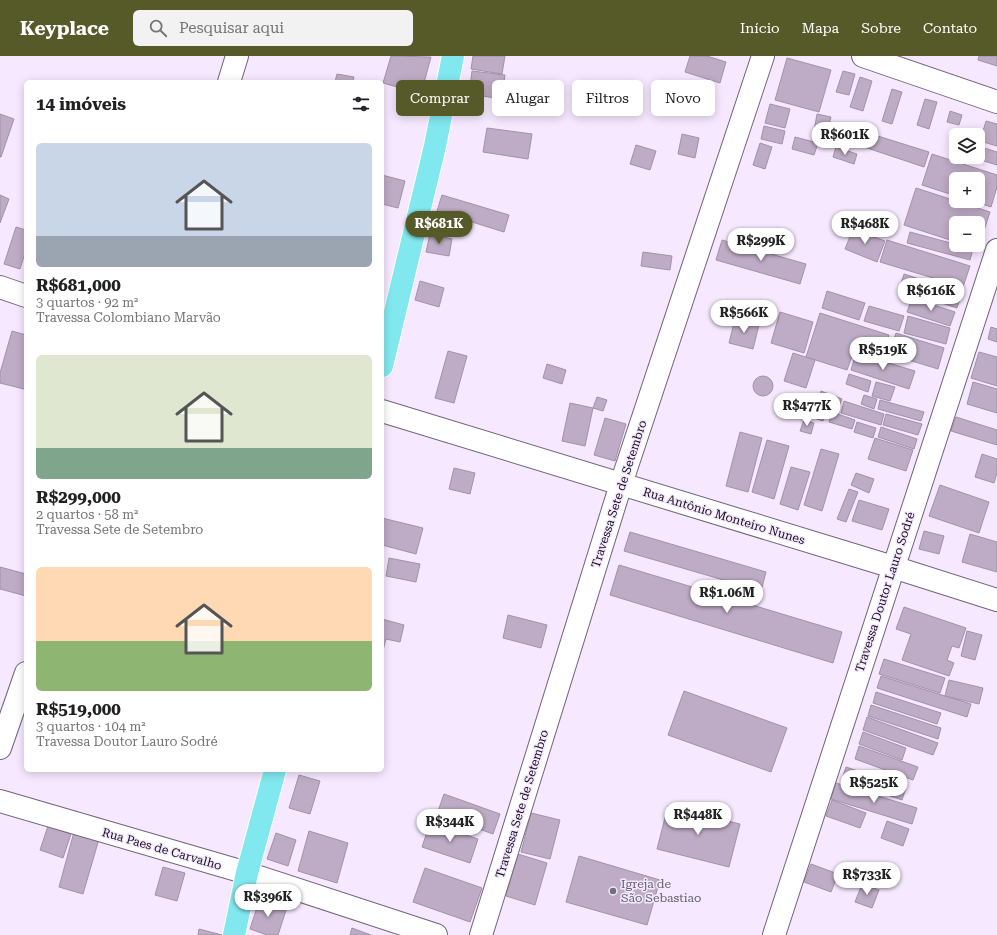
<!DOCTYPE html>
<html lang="pt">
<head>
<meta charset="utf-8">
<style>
	:root { --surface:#fff; --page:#f2f2f2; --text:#202124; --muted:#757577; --accent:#565a28 }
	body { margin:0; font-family:"Roboto Serif",serif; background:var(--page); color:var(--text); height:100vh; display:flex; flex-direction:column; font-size:15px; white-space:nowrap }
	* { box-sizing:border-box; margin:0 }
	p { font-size:13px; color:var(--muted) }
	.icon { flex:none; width:22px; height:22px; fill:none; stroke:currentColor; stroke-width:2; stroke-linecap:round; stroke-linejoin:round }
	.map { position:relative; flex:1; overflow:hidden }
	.drawer { position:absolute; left:24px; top:24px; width:360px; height:692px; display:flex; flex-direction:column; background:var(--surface); border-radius:6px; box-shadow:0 2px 10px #0003 }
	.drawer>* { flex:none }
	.guide { position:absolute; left:396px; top:24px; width:380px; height:36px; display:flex; gap:8px }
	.fabs { position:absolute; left:949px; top:72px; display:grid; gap:8px }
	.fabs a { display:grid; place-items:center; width:36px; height:36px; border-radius:6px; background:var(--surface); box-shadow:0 2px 10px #0003; font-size:20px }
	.price { position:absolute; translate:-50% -34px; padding:0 9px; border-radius:14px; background:#fff; color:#222; font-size:13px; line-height:26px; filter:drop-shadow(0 1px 2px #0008) }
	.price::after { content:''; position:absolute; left:50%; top:24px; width:12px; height:9px; margin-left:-6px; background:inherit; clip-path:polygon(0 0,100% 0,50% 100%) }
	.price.on { background:var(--accent); color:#fff }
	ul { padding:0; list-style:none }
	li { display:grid; align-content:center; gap:8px; height:212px; padding:0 12px }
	li span { display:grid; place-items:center; height:124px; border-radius:6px; color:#555 }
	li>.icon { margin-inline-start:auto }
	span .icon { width:72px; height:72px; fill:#fffc; stroke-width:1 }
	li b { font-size:17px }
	h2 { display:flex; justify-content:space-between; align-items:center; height:48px; padding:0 12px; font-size:17px }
	.tag { padding:0 14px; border-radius:6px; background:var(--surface); box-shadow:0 2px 10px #0003; font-size:14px; line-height:36px }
	.tag.on { background:var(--accent); color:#fff }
	header { display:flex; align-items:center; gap:24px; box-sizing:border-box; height:56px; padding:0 20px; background:var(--accent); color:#fff }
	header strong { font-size:19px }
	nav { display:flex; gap:22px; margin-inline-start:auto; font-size:14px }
	.search { width:280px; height:36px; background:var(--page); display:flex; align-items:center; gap:10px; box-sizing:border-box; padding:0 14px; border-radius:6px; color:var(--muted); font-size:15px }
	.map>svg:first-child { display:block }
</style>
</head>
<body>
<header>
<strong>Keyplace</strong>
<div class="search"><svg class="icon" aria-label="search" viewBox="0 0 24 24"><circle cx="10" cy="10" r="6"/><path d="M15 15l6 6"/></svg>Pesquisar aqui</div>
<nav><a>Início</a><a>Mapa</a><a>Sobre</a><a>Contato</a></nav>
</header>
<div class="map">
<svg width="997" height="879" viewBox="0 0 997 879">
	<rect width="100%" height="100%" fill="#f6e8ff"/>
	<!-- building -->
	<g fill="#beabc5" stroke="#a291aa">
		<polygon points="391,0 431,1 421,38 383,27"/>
		<polygon points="473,0 505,0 502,18 471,13"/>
		<polygon points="690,0 707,0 726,6 720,27 685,16"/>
		<polygon points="979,0 997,0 997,10 978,4"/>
		<polygon points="787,2 831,14 819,56 775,44"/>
		<polygon points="472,15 505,19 502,43 469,38"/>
		<polygon points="843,15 855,18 849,39 836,36"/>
		<polygon points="337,18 354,21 353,26 335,26"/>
		<polygon points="860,21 872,25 863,55 850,51"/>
		<polygon points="892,33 902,36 892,68 882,65"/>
		<polygon points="925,43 937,46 929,73 917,69"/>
		<polygon points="770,48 790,53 785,72 765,67"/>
		<polygon points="950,55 962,59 959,69 947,66"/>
		<polygon points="0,58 14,63 1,101 0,101"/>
		<polygon points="817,58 831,61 826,83 813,80"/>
		<polygon points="986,65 997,68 997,90 980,85"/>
		<polygon points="764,70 785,75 782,88 761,83"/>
		<polygon points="487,72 532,78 528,103 483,96"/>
		<polygon points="865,76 929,96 924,111 861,90"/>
		<polygon points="682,78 699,82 695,102 678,98"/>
		<polygon points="795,81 818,87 814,99 792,93"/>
		<polygon points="760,87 772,91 765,113 753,109"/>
		<polygon points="636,89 656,95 650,114 630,108"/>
		<polygon points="978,90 997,96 997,109 971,101 978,101"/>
		<polygon points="836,91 857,98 854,108 833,101"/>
		<polygon points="932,98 997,119 997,131 991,151 973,145 978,145 978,123 956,123 956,140 922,129"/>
		<polygon points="382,119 405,125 398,152 382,148"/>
		<polygon points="916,132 990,156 978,193 964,189 978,189 978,167 956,167 956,186 904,169"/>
		<polygon points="0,139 9,143 0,167"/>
		<polygon points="442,139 509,159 504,176 437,155"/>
		<polygon points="16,171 26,174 26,194 20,213 4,208"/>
		<polygon points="853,173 885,185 877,206 845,193"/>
		<polygon points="910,176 973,193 970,204 907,187"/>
		<polygon points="430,178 452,183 449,200 426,196"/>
		<polygon points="722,184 806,208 800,228 716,204"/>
		<polygon points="887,184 970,210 963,231 880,206"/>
		<polygon points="643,196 672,200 670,214 641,210"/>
		<polygon points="904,218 962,237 957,252 899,233"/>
		<polygon points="420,225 444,232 439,251 415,244"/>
		<polygon points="827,235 865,247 859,264 822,252"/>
		<polygon points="912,242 955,256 950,270 907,256"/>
		<polygon points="869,250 904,260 899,275 864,265"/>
		<polygon points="780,256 813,266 804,297 771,287"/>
		<polygon points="820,257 889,279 883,298 856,289 847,314 806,301"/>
		<polygon points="908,260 950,272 946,288 904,277"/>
		<polygon points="735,263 759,269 753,293 729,287"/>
		<polygon points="991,271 997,273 997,286 988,283"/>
		<polygon points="12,275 26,279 26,327 24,333 0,327 0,317"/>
		<polygon points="896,277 944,292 938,313 889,298"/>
		<polygon points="448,295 467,300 454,347 435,342"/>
		<polygon points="979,296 997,301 997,330 971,322"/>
		<polygon points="793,297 815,304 806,332 784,325"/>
		<polygon points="856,297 915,315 909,333 851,314"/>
		<polygon points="547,308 566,314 562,328 543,322"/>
		<polygon points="849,318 871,325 868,336 846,328"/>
		<circle cx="763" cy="330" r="10"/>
		<polygon points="876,326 895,331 890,345 872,340"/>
		<polygon points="973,326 997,333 997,357 967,348"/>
		<polygon points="821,335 842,343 837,355 817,347"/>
		<polygon points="864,339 877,343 874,353 861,348"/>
		<polygon points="597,341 607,344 603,355 593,352"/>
		<polygon points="796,344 826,354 823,365 793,355"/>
		<polygon points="880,344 924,356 921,365 878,353"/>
		<polygon points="844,345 884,358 881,369 841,357"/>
		<polygon points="570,347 593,352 585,390 562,385"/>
		<polygon points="832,356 855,364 852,373 829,366"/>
		<polygon points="886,358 922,368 918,379 883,369"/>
		<polygon points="956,361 997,374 997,389 951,375"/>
		<polygon points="605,362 626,368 615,405 594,399"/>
		<polygon points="804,364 814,367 811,378 800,375"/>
		<polygon points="857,366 876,372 873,382 854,376"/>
		<polygon points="881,371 917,383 914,393 878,381"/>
		<polygon points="740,376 762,382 748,436 726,430"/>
		<polygon points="875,382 913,394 906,415 868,403"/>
		<polygon points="767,384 789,390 774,443 752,436"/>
		<polygon points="821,393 839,398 822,455 804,449"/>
		<polygon points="982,398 997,403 997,417 994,427 975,421"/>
		<polygon points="791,411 810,416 798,454 780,448"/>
		<polygon points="454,412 475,417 470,438 449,433"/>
		<polygon points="856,417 874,423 869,437 851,429"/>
		<polygon points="940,429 989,446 979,477 929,460"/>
		<polygon points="849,433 858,436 846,466 837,463"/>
		<polygon points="859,444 889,453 882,474 852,465"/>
		<polygon points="382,462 423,472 416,498 382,489"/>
		<polygon points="924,475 944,480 939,498 919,493"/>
		<polygon points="630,476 766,516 761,535 624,495"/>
		<polygon points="970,478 997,486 997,516 962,506"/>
		<polygon points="389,502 420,508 416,526 386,520"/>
		<polygon points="619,509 842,576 833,607 610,539"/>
		<polygon points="0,511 26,518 26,540 0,533"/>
		<polygon points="904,551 966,572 959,592 952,590 947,604 954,607 949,620 902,604 911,578 896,573"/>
		<polygon points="508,559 547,569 541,592 503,582"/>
		<polygon points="382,563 404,569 400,586 386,583 382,598"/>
		<polygon points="967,575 982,579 975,604 961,600"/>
		<polygon points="884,603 945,622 940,637 879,618"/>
		<polygon points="881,620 971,648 967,661 877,632"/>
		<polygon points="949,624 983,632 979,648 945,640"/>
		<polygon points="684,635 787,672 771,716 668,679"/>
		<polygon points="876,636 941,657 937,668 873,647"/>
		<polygon points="871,649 941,672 938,683 868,660"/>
		<polygon points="867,661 938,687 933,699 863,674"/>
		<polygon points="863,676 906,692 902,704 859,688"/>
		<polygon points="859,690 918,711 913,724 855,703"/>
		<polygon points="846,711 906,731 902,744 842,723"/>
		<polygon points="299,719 320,725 310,758 289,752"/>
		<polygon points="836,727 917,752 912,768 831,743"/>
		<polygon points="444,738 500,758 493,778 437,758"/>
		<polygon points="832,744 866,757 860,772 826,760"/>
		<polygon points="668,750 740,768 729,811 657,793"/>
		<polygon points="531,757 560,764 550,803 521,796"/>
		<polygon points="887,765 909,773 903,790 881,782"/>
		<polygon points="430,767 478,783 470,807 422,791"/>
		<polygon points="48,770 71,778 63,802 40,794"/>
		<polygon points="309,775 348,787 337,827 298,815"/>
		<polygon points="74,776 99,783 83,838 59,831"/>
		<polygon points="276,777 296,784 288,810 267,803"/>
		<polygon points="518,798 547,807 535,849 506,840"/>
		<polygon points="579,800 660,824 647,869 566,846"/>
		<polygon points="811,808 838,818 831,836 804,826"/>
		<polygon points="163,811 185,817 177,845 155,839"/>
		<polygon points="425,812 482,832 470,866 413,846"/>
		<polygon points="862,828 879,834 872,852 855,846"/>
		<polygon points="260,842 287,851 278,879 267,879 250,873"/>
		<polygon points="352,872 371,879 350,879"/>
		<polygon points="199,873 222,879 198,879"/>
	</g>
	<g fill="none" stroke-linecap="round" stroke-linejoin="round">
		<defs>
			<g id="minor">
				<polyline points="863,0 997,46"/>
				<polyline points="229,26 237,0"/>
				<polyline points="0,231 26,240"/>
				<polyline points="382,355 893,511 997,544"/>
				<polyline points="0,692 26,617"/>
				<polyline points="0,745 247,817 436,879"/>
				<polyline points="481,879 621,428 763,0"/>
				<polyline points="774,879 997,194"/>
			</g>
			<g id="major">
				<polyline points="382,310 435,90 453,0"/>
				<polyline points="234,879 247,817 275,714"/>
			</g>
		</defs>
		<!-- minor casing -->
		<use href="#minor" stroke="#71637b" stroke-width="24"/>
		<!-- major casing -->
		<use href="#major" stroke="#fff" stroke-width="24"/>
		<!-- minor -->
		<use href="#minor" stroke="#fff" stroke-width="22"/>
		<!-- major -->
		<use href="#major" stroke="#82e8ef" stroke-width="22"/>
	</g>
	<!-- markers -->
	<circle fill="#6b7280" stroke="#f6e8ff" stroke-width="1.5" cx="613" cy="835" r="4"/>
	<g text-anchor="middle" stroke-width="3" stroke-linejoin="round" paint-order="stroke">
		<!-- street labels -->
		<g font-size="12" fill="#140f18" stroke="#f6e8ff">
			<text transform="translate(619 438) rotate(-72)" y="4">Travessa Sete de Setembro</text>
			<text transform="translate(724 460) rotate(17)" y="4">Rua Antônio Monteiro Nunes</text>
			<text transform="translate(885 536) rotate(-72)" y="4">Travessa Doutor Lauro Sodré</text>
			<text transform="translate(522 748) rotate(-73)" y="4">Travessa Sete de Setembro</text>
			<text transform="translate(162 793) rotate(16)" y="4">Rua Paes de Carvalho</text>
		</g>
		<!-- worship labels -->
		<g font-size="12" fill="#5b616d" stroke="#f6e8ff" text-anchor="start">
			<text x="621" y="832">Igreja de<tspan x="621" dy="14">São Sebastiao</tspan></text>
		</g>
	</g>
</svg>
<div class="fabs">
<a><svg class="icon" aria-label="layers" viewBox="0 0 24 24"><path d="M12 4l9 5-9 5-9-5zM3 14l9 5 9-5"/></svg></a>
<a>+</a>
<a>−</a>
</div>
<b class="price" style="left:845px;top:100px">R$601K</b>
<b class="price on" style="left:439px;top:189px">R$681K</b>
<b class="price" style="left:865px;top:189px">R$468K</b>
<b class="price" style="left:761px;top:206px">R$299K</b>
<b class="price" style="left:931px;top:256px">R$616K</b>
<b class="price" style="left:744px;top:278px">R$566K</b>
<b class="price" style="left:883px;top:315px">R$519K</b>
<b class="price" style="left:807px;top:371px">R$477K</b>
<b class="price" style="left:727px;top:558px">R$1.06M</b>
<b class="price" style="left:874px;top:748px">R$525K</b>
<b class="price" style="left:698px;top:780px">R$448K</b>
<b class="price" style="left:450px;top:787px">R$344K</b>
<b class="price" style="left:867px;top:840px">R$733K</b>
<b class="price" style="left:268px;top:862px">R$396K</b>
<div class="guide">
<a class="tag on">Comprar</a>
<a class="tag">Alugar</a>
<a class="tag">Filtros</a>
<a class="tag">Novo</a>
</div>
<section class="drawer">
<h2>14 imóveis<svg class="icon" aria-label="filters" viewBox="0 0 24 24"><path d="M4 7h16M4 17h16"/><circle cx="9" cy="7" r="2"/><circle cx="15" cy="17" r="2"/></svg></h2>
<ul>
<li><span style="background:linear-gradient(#c9d6e8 75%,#9aa5b1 0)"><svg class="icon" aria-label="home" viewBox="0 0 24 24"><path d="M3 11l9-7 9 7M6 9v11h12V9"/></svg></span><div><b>R$681,000</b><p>3 quartos · 92 m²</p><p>Travessa Colombiano Marvão</p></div></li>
<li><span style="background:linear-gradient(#dfe7d0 75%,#7fa58c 0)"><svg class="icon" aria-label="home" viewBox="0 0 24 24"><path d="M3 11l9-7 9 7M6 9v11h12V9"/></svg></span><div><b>R$299,000</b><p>2 quartos · 58 m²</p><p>Travessa Sete de Setembro</p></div></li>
<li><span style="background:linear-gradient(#ffd9b3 60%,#8fb573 0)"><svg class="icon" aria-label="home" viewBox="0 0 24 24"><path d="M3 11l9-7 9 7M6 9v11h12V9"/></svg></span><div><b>R$519,000</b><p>3 quartos · 104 m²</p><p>Travessa Doutor Lauro Sodré</p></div></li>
</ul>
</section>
</div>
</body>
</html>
